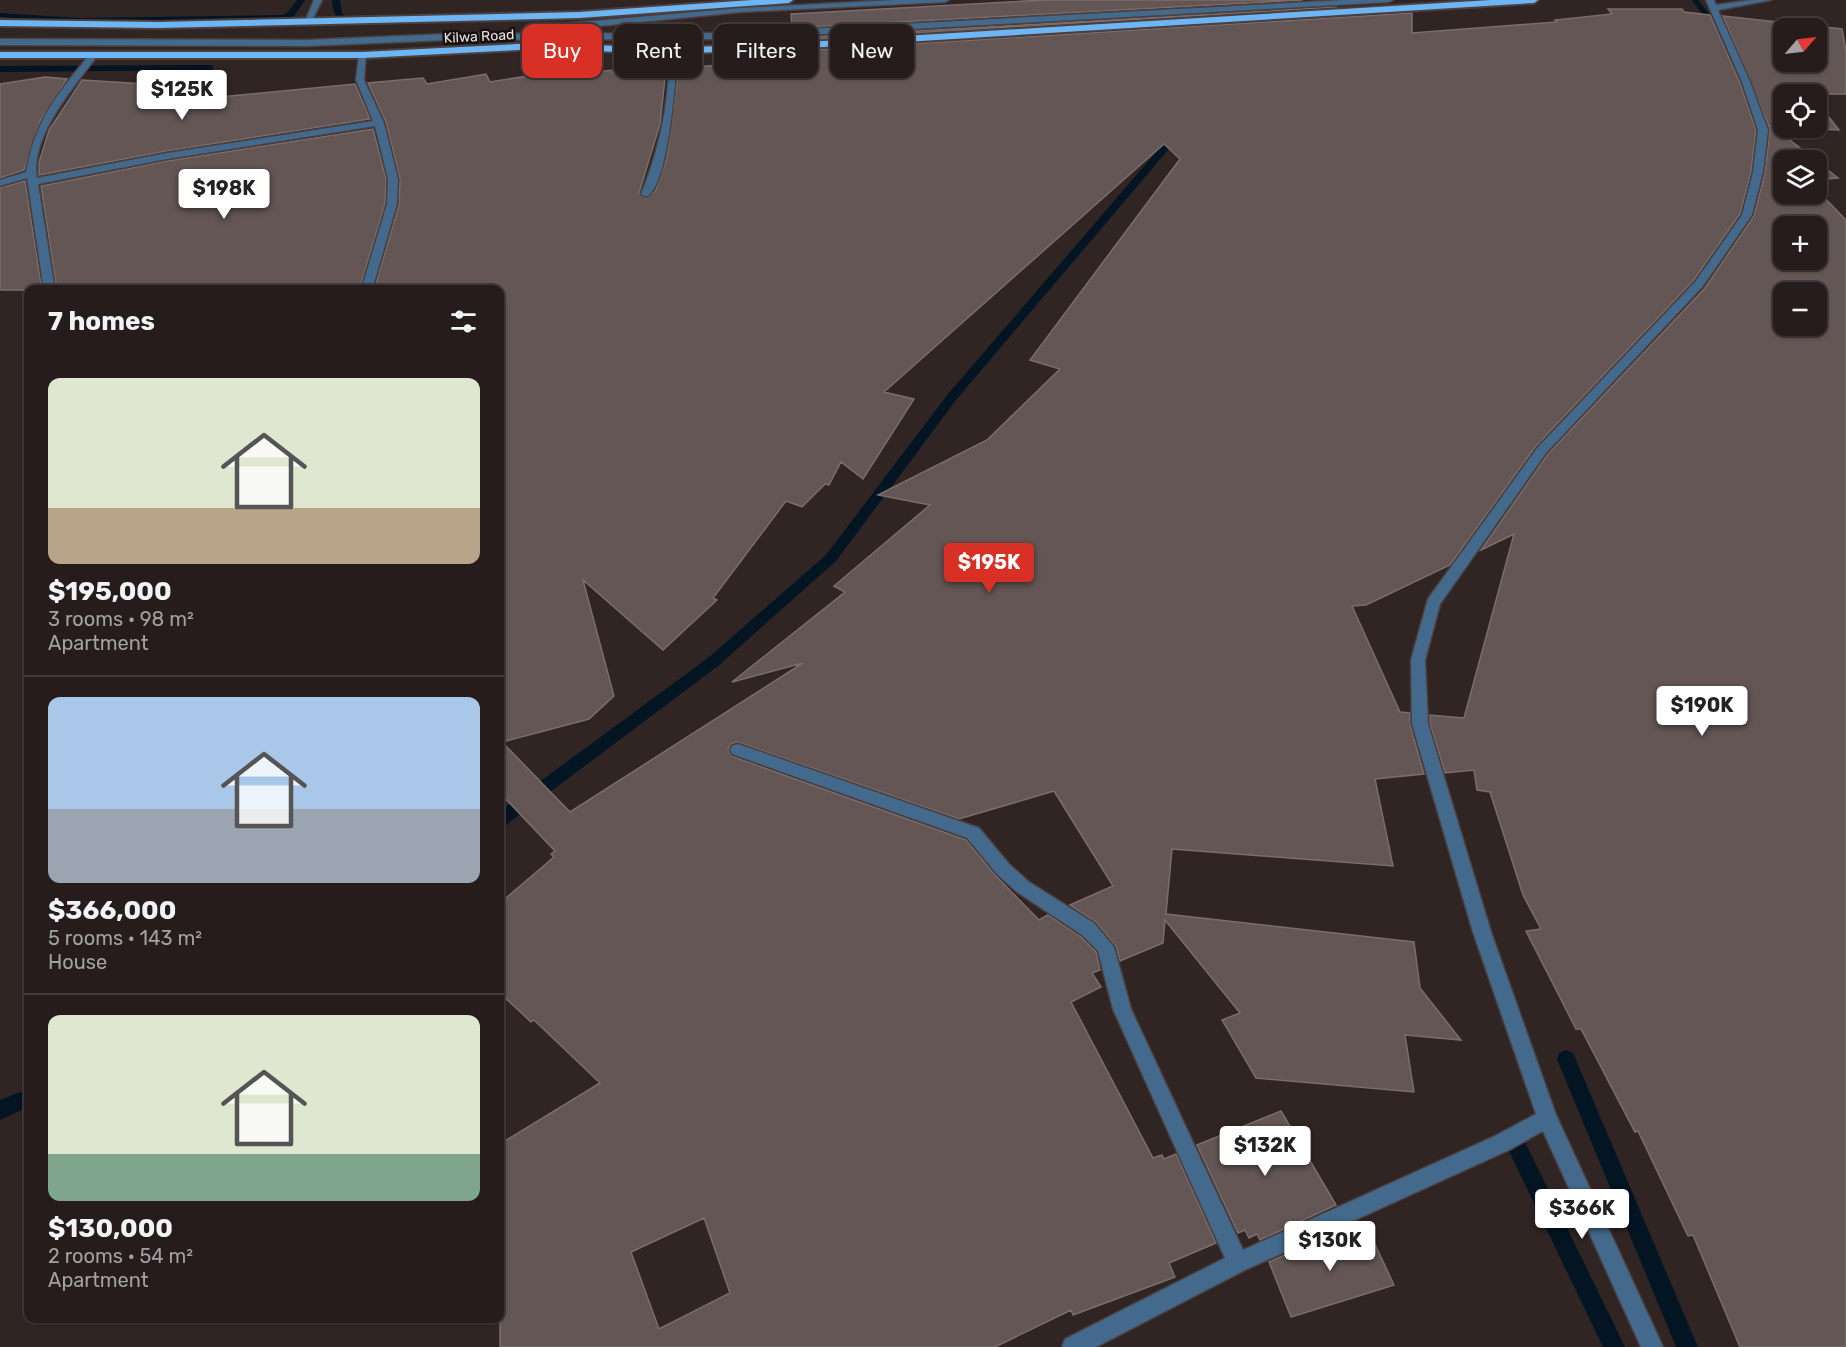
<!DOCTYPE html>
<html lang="en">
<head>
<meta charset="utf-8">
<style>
	:root { --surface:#251c1b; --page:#2d2524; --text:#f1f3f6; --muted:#a3a1a3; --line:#423a3a; --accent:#d93025 }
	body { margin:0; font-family:Rubik,sans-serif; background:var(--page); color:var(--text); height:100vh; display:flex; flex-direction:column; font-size:22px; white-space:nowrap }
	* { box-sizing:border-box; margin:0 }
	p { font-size:20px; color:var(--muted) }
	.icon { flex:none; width:33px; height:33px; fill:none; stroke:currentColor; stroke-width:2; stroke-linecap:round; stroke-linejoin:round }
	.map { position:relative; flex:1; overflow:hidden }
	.drawer { position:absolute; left:24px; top:285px; width:480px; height:1038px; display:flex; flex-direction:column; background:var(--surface); border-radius:12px; box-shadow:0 2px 4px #0004,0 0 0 2px var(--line) }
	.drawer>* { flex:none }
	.top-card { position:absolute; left:522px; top:24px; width:570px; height:54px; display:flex; gap:12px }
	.needle { width:39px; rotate:62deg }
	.tools { position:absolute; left:1773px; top:18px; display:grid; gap:12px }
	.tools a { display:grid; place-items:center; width:54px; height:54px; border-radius:12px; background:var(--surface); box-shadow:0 2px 4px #0004,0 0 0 2px var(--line); font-size:30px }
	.price { position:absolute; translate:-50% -51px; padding:0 14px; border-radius:6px; background:#fff; color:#222; font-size:20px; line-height:39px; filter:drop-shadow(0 2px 3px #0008) }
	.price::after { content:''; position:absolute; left:50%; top:36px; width:18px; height:14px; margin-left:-9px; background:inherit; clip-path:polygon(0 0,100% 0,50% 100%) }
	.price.on { background:var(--accent); color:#fff }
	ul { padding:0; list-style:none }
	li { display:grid; align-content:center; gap:12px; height:318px; padding:0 24px }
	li+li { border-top:2px solid var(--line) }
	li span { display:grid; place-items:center; height:186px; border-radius:12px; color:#555 }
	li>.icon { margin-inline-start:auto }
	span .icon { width:108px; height:108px; fill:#fffc; stroke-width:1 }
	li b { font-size:26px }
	h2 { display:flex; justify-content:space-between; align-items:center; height:72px; padding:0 24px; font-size:26px }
	.chip { padding:0 21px; border-radius:12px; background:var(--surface); box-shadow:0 2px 4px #0004,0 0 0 2px var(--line); font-size:21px; line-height:54px }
	.chip.on { background:var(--accent); color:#fff }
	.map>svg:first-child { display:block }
</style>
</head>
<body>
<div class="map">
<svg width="1846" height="1347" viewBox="0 0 1846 1347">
	<rect width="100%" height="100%" fill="#312524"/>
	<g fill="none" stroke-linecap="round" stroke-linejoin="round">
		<!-- stream -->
		<g fill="#031423" fill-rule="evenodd">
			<polygon points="297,0 305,0 294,16 284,19 79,22 0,17 0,13 79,18 283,15 288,12"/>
			<path d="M332,0H340L342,13L347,18L346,20C334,21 333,9 332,0Z"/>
			<path d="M1692,0H1698C1725,31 1741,72 1757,109L1748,135L1740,133L1747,109L1705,18Z"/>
			<polygon points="210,65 213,66 213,70 0,72 0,66"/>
			<polygon points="1176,129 1184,131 956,400 836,561 718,666 506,825 500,827 500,811 708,658 826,555 948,394"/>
			<polygon points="1566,1050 1573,1053 1698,1347 1676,1347 1557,1059 1559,1053"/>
			<polygon points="28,1089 28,1107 0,1120 0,1100"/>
			<polygon points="1518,1139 1525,1142 1625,1347 1603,1347 1508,1149 1511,1142"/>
		</g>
	</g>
	<!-- building -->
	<g fill="#635654" stroke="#7a6d6b" stroke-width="1.5" fill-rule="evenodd">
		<polygon points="1044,0 1303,0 792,28 791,14"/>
		<polygon points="1337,7 807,40 794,40 794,38"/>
		<path d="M1608,9H1682L1684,12L1710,15L1740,83L1756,130L1751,172L1740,214L1693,281L1536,446L1450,565L1366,605L1352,606L1400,712L1410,713V725L1424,774L1375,779L1393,866L1172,849L1166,914L1414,942L1420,988L1461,1040L1405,1035L1414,1092L1256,1078L1222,1020L1240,1013L1165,920L1163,943L1120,961L1116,946L1096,922L1070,905L1113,886L1054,791L959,819L737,742L731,744L728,749L731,756L966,840L995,875L1039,920L1048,915L1081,937L1096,952L1100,970L1092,973L1101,987L1071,1002L1153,1158L1162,1155L1164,1159L1176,1154L1216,1243L1169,1263L1175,1277L1073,1315L1071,1310L995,1347H500V1144L600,1083L534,1020L531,1022L500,993V903L554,857L551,854L555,851L500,793V290H374L399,205L400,179L386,122L368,83L423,78L427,84L486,74L490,82L559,71L562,75L614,70L613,73L666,69L660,124L639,193L646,199L656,190L667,157L679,68L797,60L795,51L1412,13V33L1557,22L1555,20L1612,14ZM1164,144L1180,159L1030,360L1060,369L987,440L878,495L930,505L834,586L845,592L732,682L803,663L570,812L502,742L589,719L614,696L583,580L663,650L717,600L713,598L786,501L802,507L825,484L829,485L841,462L863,479L914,399L884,392ZM704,1218L730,1293L659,1329L631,1252Z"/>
		<path d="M1723,16L1842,29L1846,51V94H1784V127L1771,126L1816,160H1784V194H1816V189L1846,220V1347H1740L1693,1235L1688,1236L1638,1131L1635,1132L1581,1029H1576L1526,931L1541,929L1523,895L1490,792L1477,790L1474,770L1445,773L1430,724V715L1464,718L1514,534L1481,550L1548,454L1705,288L1754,216L1765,173L1770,129ZM1784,28H1816V62H1784ZM1784,226H1816V260H1784ZM1784,292H1816V326H1784Z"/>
		<polygon points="45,77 67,79 40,121 24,170 0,178 0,84"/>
		<polygon points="82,80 145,84 147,104 355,84 370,119 167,151 39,175 39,162 49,130"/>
		<polygon points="1816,101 1839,130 1798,128 1816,128"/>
		<polygon points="373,129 386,179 385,204 359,290 57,290 41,186 167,161"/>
		<polygon points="1816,161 1838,178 1816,180"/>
		<polygon points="25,181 42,290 0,290 0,188"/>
		<polygon points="1281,1111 1336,1205 1260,1240 1257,1234 1249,1238 1245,1230 1238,1233 1197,1145"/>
		<polygon points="1348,1226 1359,1244 1373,1240 1394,1285 1291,1317 1269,1262"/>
	</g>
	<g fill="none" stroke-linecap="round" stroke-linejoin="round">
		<defs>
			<g id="service">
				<polygon points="895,0 949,0 945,2 741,12 549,31 545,28 549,25 741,8"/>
				<polygon points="1345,0 1393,0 1389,2 736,39 447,40 307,46 0,45 0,39 307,40 447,34 736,33"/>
			</g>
			<g id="minor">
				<polygon points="314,0 322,0 310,24 304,24"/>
				<polygon points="1706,0 1714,0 1716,5 1751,0 1771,0 1718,10 1750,82 1768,130 1763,172 1752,215 1703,286 1546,453 1440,604 1425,660 1428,724 1491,932 1556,1115 1663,1347 1641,1347 1543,1131 1509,1150 1245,1270 1096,1347 1062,1347 1065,1339 1225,1258 1113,1009 1098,951 1082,935 1017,892 997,874 967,838 732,754 730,750 732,746 738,744 979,828 1009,864 1029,882 1094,923 1114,947 1131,1009 1243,1250 1495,1136 1536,1114 1473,932 1412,724 1411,660 1428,599 1538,447 1695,282 1742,215 1753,172 1758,130 1742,82"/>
				<path d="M672,48L676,51L677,61C675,85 668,188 646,197L641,194C658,154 672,95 668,51Z"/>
				<path d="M93,53L97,56C74,87 30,136 37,178L167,153L373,121L356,80L359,55L366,53L364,80L384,123L398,179L397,204L372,290H361L387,204L388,179L375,126L167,159L38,184L55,290H44L27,178L0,186V180L26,172C36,118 57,95 90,54Z"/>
			</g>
			<g id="trunk">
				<polygon points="752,0 793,0 789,3 579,18 159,28 0,26 0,20 159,22 579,12"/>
				<polygon points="1491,0 1538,0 1534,3 807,48 672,54 538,49 363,58 0,58 0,52 363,52 538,43 672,48 807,42"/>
			</g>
		</defs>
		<!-- service casing -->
		<use href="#service" stroke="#4b403f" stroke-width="3"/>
		<!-- minor casing -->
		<use href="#minor" stroke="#4b403f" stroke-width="3"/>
		<!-- trunk casing -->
		<use href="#trunk" stroke="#4b403f" stroke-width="4"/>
		<!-- service -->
		<use href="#service" fill="#436a8c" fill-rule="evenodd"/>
		<!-- minor -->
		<use href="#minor" fill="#436a8c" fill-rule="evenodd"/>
		<!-- trunk -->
		<use href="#trunk" fill="#6eb6f3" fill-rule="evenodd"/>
	</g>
	<g text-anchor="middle" stroke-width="5" stroke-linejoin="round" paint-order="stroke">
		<!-- far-street labels -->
		<g font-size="14" fill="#ebe3e2" stroke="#15100f">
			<text transform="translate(479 36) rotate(-3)" y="5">Kilwa Road</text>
		</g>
	</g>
</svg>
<div class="tools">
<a><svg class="needle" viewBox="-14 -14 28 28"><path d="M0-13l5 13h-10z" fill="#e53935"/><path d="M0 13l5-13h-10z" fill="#a3a1a3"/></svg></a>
<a><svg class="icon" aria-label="locate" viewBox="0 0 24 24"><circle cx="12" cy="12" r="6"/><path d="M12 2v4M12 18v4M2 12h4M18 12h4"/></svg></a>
<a><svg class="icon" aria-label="layers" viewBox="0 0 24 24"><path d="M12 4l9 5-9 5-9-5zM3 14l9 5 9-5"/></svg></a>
<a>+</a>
<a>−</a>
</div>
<b class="price" style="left:182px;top:121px">$125K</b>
<b class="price" style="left:224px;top:220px">$198K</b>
<b class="price on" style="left:989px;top:594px">$195K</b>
<b class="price" style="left:1702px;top:737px">$190K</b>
<b class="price" style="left:1265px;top:1177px">$132K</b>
<b class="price" style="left:1582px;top:1240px">$366K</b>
<b class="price" style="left:1330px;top:1272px">$130K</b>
<div class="top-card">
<a class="chip on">Buy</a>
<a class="chip">Rent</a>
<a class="chip">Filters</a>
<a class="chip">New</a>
</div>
<section class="drawer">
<h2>7 homes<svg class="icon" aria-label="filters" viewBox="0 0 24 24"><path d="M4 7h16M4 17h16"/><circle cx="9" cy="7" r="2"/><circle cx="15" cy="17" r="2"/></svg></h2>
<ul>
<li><span style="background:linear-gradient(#dfe7d0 70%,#b9a48a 0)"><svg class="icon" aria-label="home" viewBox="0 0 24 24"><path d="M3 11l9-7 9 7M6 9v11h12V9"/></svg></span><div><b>$195,000</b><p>3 rooms · 98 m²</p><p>Apartment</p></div></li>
<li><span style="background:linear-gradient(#a9c7e8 60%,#9aa5b1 0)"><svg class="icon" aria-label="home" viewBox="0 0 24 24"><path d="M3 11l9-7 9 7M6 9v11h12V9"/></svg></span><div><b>$366,000</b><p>5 rooms · 143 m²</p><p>House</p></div></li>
<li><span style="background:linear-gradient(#dfe7d0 75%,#7fa58c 0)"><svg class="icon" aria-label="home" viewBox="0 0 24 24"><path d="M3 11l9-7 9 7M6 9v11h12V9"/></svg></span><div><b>$130,000</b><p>2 rooms · 54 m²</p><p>Apartment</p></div></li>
</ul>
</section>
</div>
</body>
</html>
